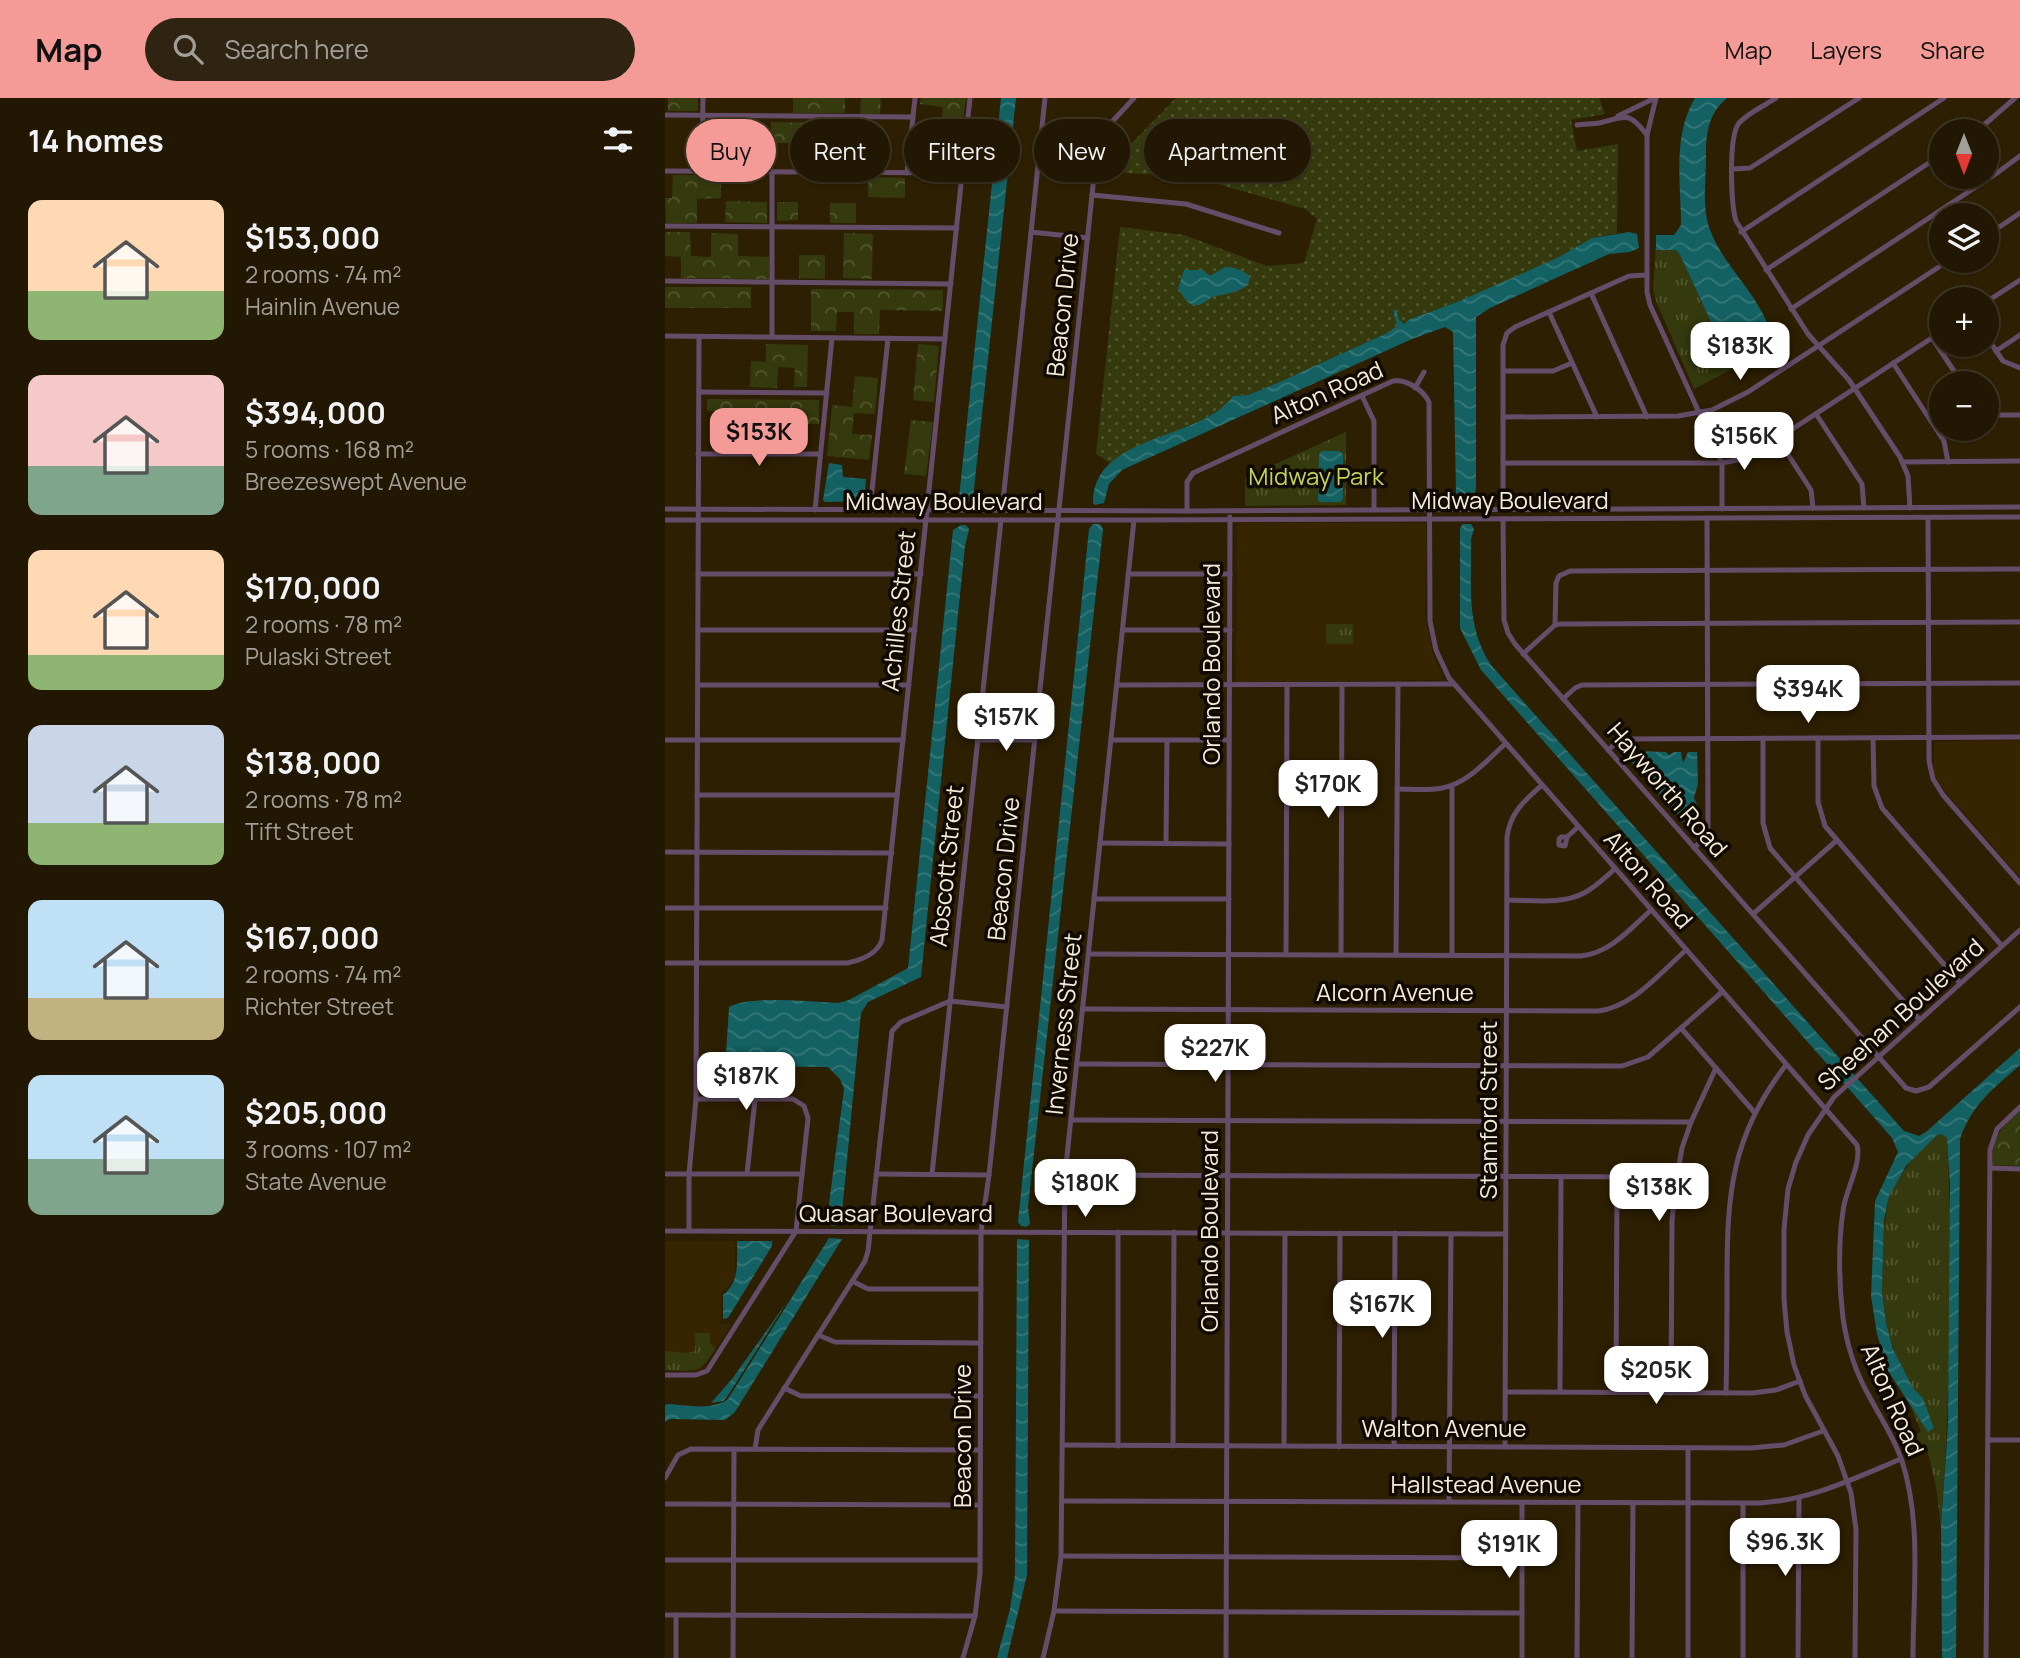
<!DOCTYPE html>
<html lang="en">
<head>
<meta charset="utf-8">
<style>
	:root { --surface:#221702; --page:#2e2411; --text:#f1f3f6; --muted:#a29f99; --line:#3f3624; --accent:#f59b97 }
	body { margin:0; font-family:Manrope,sans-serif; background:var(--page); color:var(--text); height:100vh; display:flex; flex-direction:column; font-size:26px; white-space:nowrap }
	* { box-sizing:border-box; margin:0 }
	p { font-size:23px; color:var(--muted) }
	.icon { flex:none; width:38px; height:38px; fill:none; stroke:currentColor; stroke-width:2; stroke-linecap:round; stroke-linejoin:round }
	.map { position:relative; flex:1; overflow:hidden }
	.sheet { display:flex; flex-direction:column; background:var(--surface); width:665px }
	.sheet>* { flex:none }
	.banner { position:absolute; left:21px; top:21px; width:665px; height:63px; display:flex; gap:14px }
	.needle { width:46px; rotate:180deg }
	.fabs { position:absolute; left:1264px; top:21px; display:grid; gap:14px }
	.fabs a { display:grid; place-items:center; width:70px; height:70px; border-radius:50%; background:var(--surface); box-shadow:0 2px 5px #0004,0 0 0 2px var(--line); font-size:35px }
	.price { position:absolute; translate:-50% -60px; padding:0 16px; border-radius:14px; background:#fff; color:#222; font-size:23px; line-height:46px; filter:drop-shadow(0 2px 4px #0008) }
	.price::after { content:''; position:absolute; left:50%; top:42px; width:21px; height:16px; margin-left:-10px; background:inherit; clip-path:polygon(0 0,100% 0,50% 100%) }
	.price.active { background:var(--accent); color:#111 }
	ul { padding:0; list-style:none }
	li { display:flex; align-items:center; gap:21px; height:175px; padding:0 28px }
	li span { display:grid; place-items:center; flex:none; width:196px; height:140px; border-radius:14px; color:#555 }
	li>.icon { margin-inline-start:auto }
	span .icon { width:84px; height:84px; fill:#fffc; stroke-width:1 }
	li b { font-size:30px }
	h2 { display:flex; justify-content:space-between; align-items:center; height:84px; padding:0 28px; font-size:30px }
	.chip { padding:0 24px; border-radius:32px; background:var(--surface); box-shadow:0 2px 5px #0004,0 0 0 2px var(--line); font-size:24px; line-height:63px }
	.chip.active { background:var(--accent); color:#111 }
	header { display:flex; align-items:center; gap:42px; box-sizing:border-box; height:98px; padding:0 35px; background:var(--accent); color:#111 }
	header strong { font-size:33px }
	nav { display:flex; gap:38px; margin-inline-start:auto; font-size:24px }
	.search { width:490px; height:63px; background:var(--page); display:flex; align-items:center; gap:18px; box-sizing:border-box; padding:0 24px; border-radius:38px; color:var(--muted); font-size:26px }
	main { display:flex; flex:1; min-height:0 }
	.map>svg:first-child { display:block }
</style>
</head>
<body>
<header>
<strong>Map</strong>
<div class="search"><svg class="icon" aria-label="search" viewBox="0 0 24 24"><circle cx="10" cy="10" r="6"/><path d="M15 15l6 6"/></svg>Search here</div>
<nav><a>Map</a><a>Layers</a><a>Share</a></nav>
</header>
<main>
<section class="sheet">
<h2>14 homes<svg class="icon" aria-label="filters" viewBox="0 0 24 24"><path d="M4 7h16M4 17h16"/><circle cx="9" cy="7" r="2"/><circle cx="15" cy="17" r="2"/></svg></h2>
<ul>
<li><span style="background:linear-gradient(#ffd9b3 65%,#8fb573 0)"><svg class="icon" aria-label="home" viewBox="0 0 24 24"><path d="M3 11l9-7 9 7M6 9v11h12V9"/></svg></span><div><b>$153,000</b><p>2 rooms · 74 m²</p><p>Hainlin Avenue</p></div></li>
<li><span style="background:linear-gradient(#f6c9c9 65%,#7fa58c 0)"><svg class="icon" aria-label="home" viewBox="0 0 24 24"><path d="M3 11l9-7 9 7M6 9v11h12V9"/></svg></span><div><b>$394,000</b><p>5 rooms · 168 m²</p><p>Breezeswept Avenue</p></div></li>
<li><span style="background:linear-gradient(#ffd9b3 75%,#8fb573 0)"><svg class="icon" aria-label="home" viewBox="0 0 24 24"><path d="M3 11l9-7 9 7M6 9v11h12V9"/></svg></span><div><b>$170,000</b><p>2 rooms · 78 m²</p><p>Pulaski Street</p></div></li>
<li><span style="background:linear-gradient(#c9d6e8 70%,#8fb573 0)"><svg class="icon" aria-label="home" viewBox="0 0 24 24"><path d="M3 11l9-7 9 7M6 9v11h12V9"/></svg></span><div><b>$138,000</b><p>2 rooms · 78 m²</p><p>Tift Street</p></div></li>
<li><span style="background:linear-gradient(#bfe0f5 70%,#c2b280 0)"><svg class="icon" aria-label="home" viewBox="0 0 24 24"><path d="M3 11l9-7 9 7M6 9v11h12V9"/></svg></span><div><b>$167,000</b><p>2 rooms · 74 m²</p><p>Richter Street</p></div></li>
<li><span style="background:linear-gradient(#bfe0f5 60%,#7fa58c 0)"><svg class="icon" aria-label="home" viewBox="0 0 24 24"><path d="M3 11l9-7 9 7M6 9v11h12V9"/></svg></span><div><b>$205,000</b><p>3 rooms · 107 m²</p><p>State Avenue</p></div></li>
</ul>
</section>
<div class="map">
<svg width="1355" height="1560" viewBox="0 0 1355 1560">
	<defs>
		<pattern id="grass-dots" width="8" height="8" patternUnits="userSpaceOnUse" patternTransform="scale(1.75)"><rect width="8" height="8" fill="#343a0d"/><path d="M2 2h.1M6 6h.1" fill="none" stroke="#525730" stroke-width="1.8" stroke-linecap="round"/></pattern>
		<pattern id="forest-crowns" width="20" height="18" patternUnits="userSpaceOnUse" patternTransform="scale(1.75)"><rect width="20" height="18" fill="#343a0d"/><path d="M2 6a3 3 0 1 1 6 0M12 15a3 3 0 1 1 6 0" fill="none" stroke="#525730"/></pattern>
		<pattern id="park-tufts" width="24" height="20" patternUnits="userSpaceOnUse" patternTransform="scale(1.75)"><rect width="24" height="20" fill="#343a0d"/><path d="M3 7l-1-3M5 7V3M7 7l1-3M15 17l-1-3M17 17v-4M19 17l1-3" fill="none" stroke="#525730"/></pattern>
		<pattern id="water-waves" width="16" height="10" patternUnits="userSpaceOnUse" patternTransform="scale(1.75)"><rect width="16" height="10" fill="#136163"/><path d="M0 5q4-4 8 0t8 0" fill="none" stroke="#367879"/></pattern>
	</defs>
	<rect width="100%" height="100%" fill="#2d1f02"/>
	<!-- built -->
	<g fill="#362500">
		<polygon points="572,425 761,425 760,519 768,557 778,578 775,582 571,584"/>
		<polygon points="1355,643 1355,779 1274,686 1269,674 1269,647 1271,644"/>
		<polygon points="0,1143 70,1143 70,1177 65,1187 56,1195 56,1226 66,1226 39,1269 33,1273 0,1273"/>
	</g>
	<!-- grass -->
	<path fill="url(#grass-dots)" d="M511,0H934L940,16L906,22L912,53L953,46L952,135L927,140L892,160L792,204L743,222L738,226L734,222L731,213H728L733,228L722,235L610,286L583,297L568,298C544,331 477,338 445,365L431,356L455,129L519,137L602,168L639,165L652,121L640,111L524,78L459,75L463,49Z"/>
	<!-- forest -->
	<g fill="url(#forest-crowns)">
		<rect x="3" y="0" width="30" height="13"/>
		<rect x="128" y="0" width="52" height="15"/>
		<polygon points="196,0 216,0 215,16 195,16"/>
		<polygon points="256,0 301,0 298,23 277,21 278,9 255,6"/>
		<polygon points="74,24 93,24 93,70 43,70 42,48 74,48"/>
		<polygon points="106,24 154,25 154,71 143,71 142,45 105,45"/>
		<polygon points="8,77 56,77 56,100 32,101 32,125 1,125 0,100 7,100"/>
		<polygon points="203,79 240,80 240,100 203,99"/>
		<polygon points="61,103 102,104 102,125 60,124"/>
		<polygon points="112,104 133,104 133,122 112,123"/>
		<rect x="165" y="105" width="26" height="20"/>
		<polygon points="0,134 25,134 26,158 46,159 46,135 73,136 73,158 104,159 104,181 16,180 16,159 0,158"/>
		<polygon points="179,135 208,136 207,181 178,180"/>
		<polygon points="134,157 160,157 160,181 134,180"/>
		<rect x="0" y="189" width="86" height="21"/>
		<polygon points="146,191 278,192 278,213 215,212 214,236 189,236 189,214 172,214 171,233 146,233"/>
		<polygon points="101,246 143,247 142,289 129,289 130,270 113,269 112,290 85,289 86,263 101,264"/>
		<polygon points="253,246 274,248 269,304 248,302"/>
		<polygon points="190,278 213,280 210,316 189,315 187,336 207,337 204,362 162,358 167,307 187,309"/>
		<polygon points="42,301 154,302 154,326 129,326 129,353 105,353 105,328 61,328 61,314 42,313"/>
		<polygon points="246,322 268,324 261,378 239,376"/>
		<path d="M1355,1012V1068L1327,1067C1328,1039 1334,1031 1355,1012Z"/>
	</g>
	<!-- park -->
	<g fill="url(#park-tufts)">
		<polygon points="991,145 991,152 1010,152 1014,155 1054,241 1057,257 1071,265 1065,272 1029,291 991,203 988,190"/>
		<polygon points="681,334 681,407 580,408 580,380"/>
		<rect x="661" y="526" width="27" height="20"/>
		<path d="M1276,1036L1282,1040C1289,1169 1285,1300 1276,1429L1271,1388L1262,1351L1240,1359L1234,1344L1256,1334L1245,1307L1263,1333L1269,1330L1258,1300L1248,1290L1233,1263L1222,1231L1217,1195L1219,1129L1224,1098L1230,1085L1253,1054L1271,1038Z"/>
		<path d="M30,1235H45V1246L51,1250C33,1278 31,1272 0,1272V1253L22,1255L30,1253Z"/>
	</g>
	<!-- water -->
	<g fill="url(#water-waves)">
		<polygon points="336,0 351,0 308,400 302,406 298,406 294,400"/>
		<path d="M1030,0H1062C1043,16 1041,35 1041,59C1041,81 1037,108 1044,129C1057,168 1095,196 1106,236C1103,260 1076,274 1057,257L1054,241L1014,155L1010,152H991V137H1009L1016,127C1016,85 1007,38 1030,0Z"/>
		<path d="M964,134L972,136L974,150L965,154L944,156L825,210L811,219V389L809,402L805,406H798L791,396L788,234L780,229L747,241L457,372L444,386L439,405L430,407L428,405C428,335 535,344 568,298L583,297L610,286L722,235L732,228L728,212H731L734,222L739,226L743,222L792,204L892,160L927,140Z"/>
		<path d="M560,169C569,169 579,172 585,179L583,187C572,194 563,196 550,198C541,201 535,212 524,205C520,202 516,195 513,191L519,172H538L545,178Z"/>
		<polygon points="657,353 675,353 678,357 678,401 675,404 656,404 653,402 654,357"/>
		<polygon points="164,365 177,367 178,379 201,381 199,403 160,404 158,402"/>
		<polygon points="428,426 435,426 438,431 363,1109 365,1126 361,1129 356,1128 353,1124 424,431"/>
		<path d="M798,426H806L809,431L806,441C807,487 800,527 826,567L1239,1033L1254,1038L1261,1034L1355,950V967C1328,991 1307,1006 1295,1041L1291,1560H1277L1276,1429L1283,1326L1285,1088L1282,1040L1276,1036L1271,1038L1241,1068L1224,1098L1219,1122L1217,1195L1221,1225L1228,1251L1248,1290L1258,1300L1269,1330L1263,1334L1223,1273L1212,1236L1206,1198L1210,1103L1233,1054L1227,1040L816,572L795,530V430Z"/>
		<path d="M296,427H301L304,431L300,448L256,879L203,904L196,915L176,1125L170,1128L165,1127L162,1121L179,991L175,981L163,969L79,968L65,965L61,956L64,909C84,897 147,904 173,905L184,902L243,870L288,432Z"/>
		<polygon points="966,653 1001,654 1004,657 1009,654 1016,654 1018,665 1023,654 1032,654 1033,686 1029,700 1034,711 1031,731 1024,730 961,658"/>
		<path d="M164,1140L177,1141L70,1314L60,1322L5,1321L0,1324V1307L3,1306C21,1307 48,1313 63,1301Z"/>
		<polygon points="352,1141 364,1142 362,1477 342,1560 332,1560 345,1511 350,1477"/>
		<path d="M72,1143H107V1148L63,1220L58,1221V1197C75,1184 72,1163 72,1143Z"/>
		<polygon points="122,1204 62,1299 58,1303 46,1305 67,1281"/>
	</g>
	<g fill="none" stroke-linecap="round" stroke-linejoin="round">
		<!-- minor -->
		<g stroke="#654d69" stroke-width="5">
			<polyline points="991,0 982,37 982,194 985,207 1057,365 1057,411"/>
			<path d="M1111,0C1099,8 1083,15 1074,25C1063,39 1066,106 1071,123L1143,236L1184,282L1235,359L1243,378L1245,410"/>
			<polyline points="0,17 248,19"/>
			<polyline points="953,18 990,0"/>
			<path d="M912,27C919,26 927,26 934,25C961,19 963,12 982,37"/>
			<polyline points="1312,33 1350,0"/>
			<polyline points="1068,71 1085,70 1194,0"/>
			<polyline points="0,73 298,75"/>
			<polyline points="37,73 38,0"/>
			<polyline points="242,75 250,0"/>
			<polyline points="427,97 521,106 614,135"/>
			<polyline points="0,128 292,130"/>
			<polyline points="366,134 423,140"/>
			<polyline points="1076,134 1279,0"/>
			<polyline points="1321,138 1355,115"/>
			<polyline points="1101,172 1276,57"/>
			<polyline points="0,183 286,186"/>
			<polyline points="926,195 982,319"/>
			<polyline points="1321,204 1355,182"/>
			<polyline points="1126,211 1332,75 1355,58"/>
			<polyline points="884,214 932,319"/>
			<polyline points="0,238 280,241"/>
			<polyline points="1321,238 1338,263 1355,270"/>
			<polyline points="107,239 107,74"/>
			<polyline points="1267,240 1297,285"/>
			<polyline points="1331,253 1355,237"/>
			<polyline points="1228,265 1279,343 1283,364"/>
			<polyline points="838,273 888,273 907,265"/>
			<polyline points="750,290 759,274"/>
			<polyline points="34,294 162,295"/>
			<polyline points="697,298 709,323 709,412"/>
			<polyline points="1321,314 1333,317 1355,317"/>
			<polyline points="1151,316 1197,386 1199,410"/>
			<polyline points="838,319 1013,318 1047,312 1083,294 1283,163"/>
			<polyline points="1113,341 1146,392 1148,410"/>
			<polyline points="33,356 155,356"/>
			<polyline points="1238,364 1355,363"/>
			<polyline points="838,365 1057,365 1077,361 1091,355 1276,234"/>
			<polyline points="0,411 522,413 1355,409"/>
			<polyline points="838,411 838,247 842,235 850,229 964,178 982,177"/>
			<polyline points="150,412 167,240"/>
			<polyline points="205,412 223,240"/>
			<polyline points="337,413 380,0"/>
			<path d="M522,413V384L528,375L728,283C742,281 758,292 764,304L765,523L771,552L784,580L1192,1047C1197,1067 1180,1092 1178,1113C1173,1146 1174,1188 1178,1220C1182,1247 1190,1273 1203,1296C1215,1319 1229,1339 1237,1363C1257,1425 1248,1495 1248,1560"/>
			<polyline points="1263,420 1264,663 1268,681 1278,697 1355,785"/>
			<polyline points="838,421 839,522 843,535 850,546 1241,990 1251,993 1264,989 1355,909"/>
			<polyline points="0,422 469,422 1355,419"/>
			<polyline points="33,476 256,476"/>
			<polyline points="463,476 565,476"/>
			<polyline points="890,527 891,485 894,478 905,473 1355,471"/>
			<polyline points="33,532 250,532"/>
			<polyline points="458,532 565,532"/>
			<polyline points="858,556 890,527 895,526 1355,524"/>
			<polyline points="33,587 244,587"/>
			<polyline points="452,587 788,586"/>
			<polyline points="898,601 910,590 917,587 1355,585"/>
			<polyline points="1098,640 1098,725 1105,750 1254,921"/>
			<polyline points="1153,640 1153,704 1160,728 1295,885"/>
			<polyline points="1208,640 1209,688 1217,710 1337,848"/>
			<polyline points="0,642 238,642"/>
			<polyline points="312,642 370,642"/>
			<polyline points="446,642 564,642"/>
			<polyline points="943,652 952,644 960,641 1355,639"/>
			<path d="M732,691C747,691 762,693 777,690C802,686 821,663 840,646"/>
			<polyline points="32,697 232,697"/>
			<polyline points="902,739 900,748 894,747 894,741 896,739 902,739 913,729"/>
			<polyline points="435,745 564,746"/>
			<polyline points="501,745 502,642"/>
			<polyline points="1029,750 1039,740 1043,731 1042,421"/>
			<polyline points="0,754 227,755"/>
			<polyline points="429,801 564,801"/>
			<path d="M842,802C867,802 897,807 919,795C931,789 940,779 950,771"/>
			<polyline points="0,810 221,810"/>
			<polyline points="1088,816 1171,743"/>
			<path d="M424,856L916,858C945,855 965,831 986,812"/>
			<polyline points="621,856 622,587"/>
			<polyline points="676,857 677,587"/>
			<polyline points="731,857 733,586"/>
			<polyline points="787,857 787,688"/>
			<path d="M0,865H182C197,862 212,856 217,842L305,0"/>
			<path d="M418,911L933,913C968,909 995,875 1021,852"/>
			<polyline points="1016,930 1090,1015"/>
			<polyline points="412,966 957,968 983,959 1057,894"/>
			<polyline points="406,1022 1026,1024"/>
			<polyline points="1325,1070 1355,1071"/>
			<polyline points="0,1076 137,1076"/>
			<polyline points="82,1076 90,1001"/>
			<polyline points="211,1076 324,1077"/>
			<polyline points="267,1076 336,422"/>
			<polyline points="400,1077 1011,1079"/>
			<polyline points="0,1133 841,1136"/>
			<polyline points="24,1133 24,1076 31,1001 34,239"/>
			<polyline points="187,1183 203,1191 316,1191"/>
			<polyline points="153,1237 170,1244 316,1245"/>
			<polyline points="0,1277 31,1277 42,1273 131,1133 143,1020 139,1008 128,1001 31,1001"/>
			<polyline points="119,1290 136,1298 316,1298"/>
			<polyline points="840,1294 1088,1295 1111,1292 1135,1283"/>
			<polyline points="895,1294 896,1079"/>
			<polyline points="951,1294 952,1079"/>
			<polyline points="1006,1295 1007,1123 1010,1090 1017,1050 1026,1024 1051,970"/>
			<path d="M1061,1295C1062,1257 1062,1220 1062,1183C1062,1096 1066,1038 1121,967"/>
			<polyline points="1323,1342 1355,1342"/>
			<polyline points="397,1347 1086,1350 1119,1347 1158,1333"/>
			<polyline points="453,1348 453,1134"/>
			<polyline points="508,1348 509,1134"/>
			<polyline points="619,1348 620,1135"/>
			<polyline points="674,1349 675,1135"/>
			<polyline points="729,1349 730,1135"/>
			<path d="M840,1349L842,739C845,715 859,703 876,688"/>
			<polyline points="90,1351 93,1332 200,1163 203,1153 227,933 236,924 285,903 342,909"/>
			<polyline points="0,1380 13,1357 26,1351 315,1352"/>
			<path d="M397,1403L1095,1405C1146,1402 1190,1380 1236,1361"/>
			<polyline points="784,1404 786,1136"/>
			<polyline points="0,1406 315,1407"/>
			<polyline points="396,1458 857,1460"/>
			<polyline points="0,1462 315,1462"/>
			<polyline points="389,1513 857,1515"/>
			<polyline points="0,1517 310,1518"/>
			<polyline points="11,1560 11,1517"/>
			<polyline points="68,1560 69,1351"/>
			<polyline points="298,1560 310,1518 315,1475 316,1134 324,1077 427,97 433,39 469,0"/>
			<polyline points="378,1560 389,1513 396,1458 400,1077 469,422"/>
			<polyline points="561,1560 565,419"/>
			<polyline points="857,1560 857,1405"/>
			<polyline points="912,1560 913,1405"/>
			<polyline points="967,1560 968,1405"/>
			<polyline points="1023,1560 1023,1350"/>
			<polyline points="1078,1560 1078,1406"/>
			<polyline points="1133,1560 1134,1400"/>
			<polyline points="1190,1560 1191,1431 1186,1395 1173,1358 1140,1297 1129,1267 1122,1234 1119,1201 1119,1131 1123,1091 1131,1064 1143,1037 1169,999 1355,832"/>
			<polyline points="1321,1560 1325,1052 1332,1031 1355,1009"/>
		</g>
	</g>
	<g text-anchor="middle" stroke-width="7" stroke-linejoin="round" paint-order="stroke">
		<!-- street labels -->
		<g font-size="24" fill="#f4ebda" stroke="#100a02">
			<text transform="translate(398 207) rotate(-84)" y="8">Beacon Drive</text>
			<text transform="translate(662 295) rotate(-24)" y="8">Alton Road</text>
			<text x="845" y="411">Midway Boulevard</text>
			<text x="279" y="412">Midway Boulevard</text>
			<text transform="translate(234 513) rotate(-84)" y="8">Achilles Street</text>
			<text transform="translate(547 566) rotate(-90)" y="8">Orlando Boulevard</text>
			<text transform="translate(1002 692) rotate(49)" y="8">Hayworth Road</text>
			<text transform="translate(282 768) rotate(-84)" y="8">Abscott Street</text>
			<text transform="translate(339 771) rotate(-84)" y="8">Beacon Drive</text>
			<text transform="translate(983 782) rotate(49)" y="8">Alton Road</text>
			<text x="730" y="903">Alcorn Avenue</text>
			<text transform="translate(1236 917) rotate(-42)" y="8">Sheehan Boulevard</text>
			<text transform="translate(399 926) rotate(-84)" y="8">Inverness Street</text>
			<text transform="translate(824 1012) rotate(-90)" y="8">Stamford Street</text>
			<text x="231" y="1124">Quasar Boulevard</text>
			<text transform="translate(545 1133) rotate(-90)" y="8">Orlando Boulevard</text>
			<text transform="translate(1227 1302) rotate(66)" y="8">Alton Road</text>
			<text x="779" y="1339">Walton Avenue</text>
			<text transform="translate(298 1338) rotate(-90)" y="8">Beacon Drive</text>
			<text x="821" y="1395">Hallstead Avenue</text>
		</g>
		<!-- park labels -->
		<g font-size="24" fill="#c2d358" stroke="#100a02">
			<text x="651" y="387">Midway Park</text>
		</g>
	</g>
</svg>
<div class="fabs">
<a><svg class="needle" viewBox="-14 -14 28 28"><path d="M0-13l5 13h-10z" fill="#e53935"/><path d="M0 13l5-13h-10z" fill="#a29f99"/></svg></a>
<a><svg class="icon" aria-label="layers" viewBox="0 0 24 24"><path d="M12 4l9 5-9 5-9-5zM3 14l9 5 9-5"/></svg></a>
<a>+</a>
<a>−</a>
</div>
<b class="price" style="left:1075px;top:284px">$183K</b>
<b class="price active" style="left:94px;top:370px">$153K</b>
<b class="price" style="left:1079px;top:374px">$156K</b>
<b class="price" style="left:1143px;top:627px">$394K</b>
<b class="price" style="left:341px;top:655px">$157K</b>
<b class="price" style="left:663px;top:722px">$170K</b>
<b class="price" style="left:550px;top:986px">$227K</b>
<b class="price" style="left:81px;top:1014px">$187K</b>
<b class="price" style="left:420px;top:1121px">$180K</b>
<b class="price" style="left:994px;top:1125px">$138K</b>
<b class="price" style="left:717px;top:1242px">$167K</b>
<b class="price" style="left:991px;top:1308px">$205K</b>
<b class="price" style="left:1120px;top:1480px">$96.3K</b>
<b class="price" style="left:844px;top:1482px">$191K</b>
<div class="banner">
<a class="chip active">Buy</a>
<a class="chip">Rent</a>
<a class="chip">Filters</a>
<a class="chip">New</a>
<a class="chip">Apartment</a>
</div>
</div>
</main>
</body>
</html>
